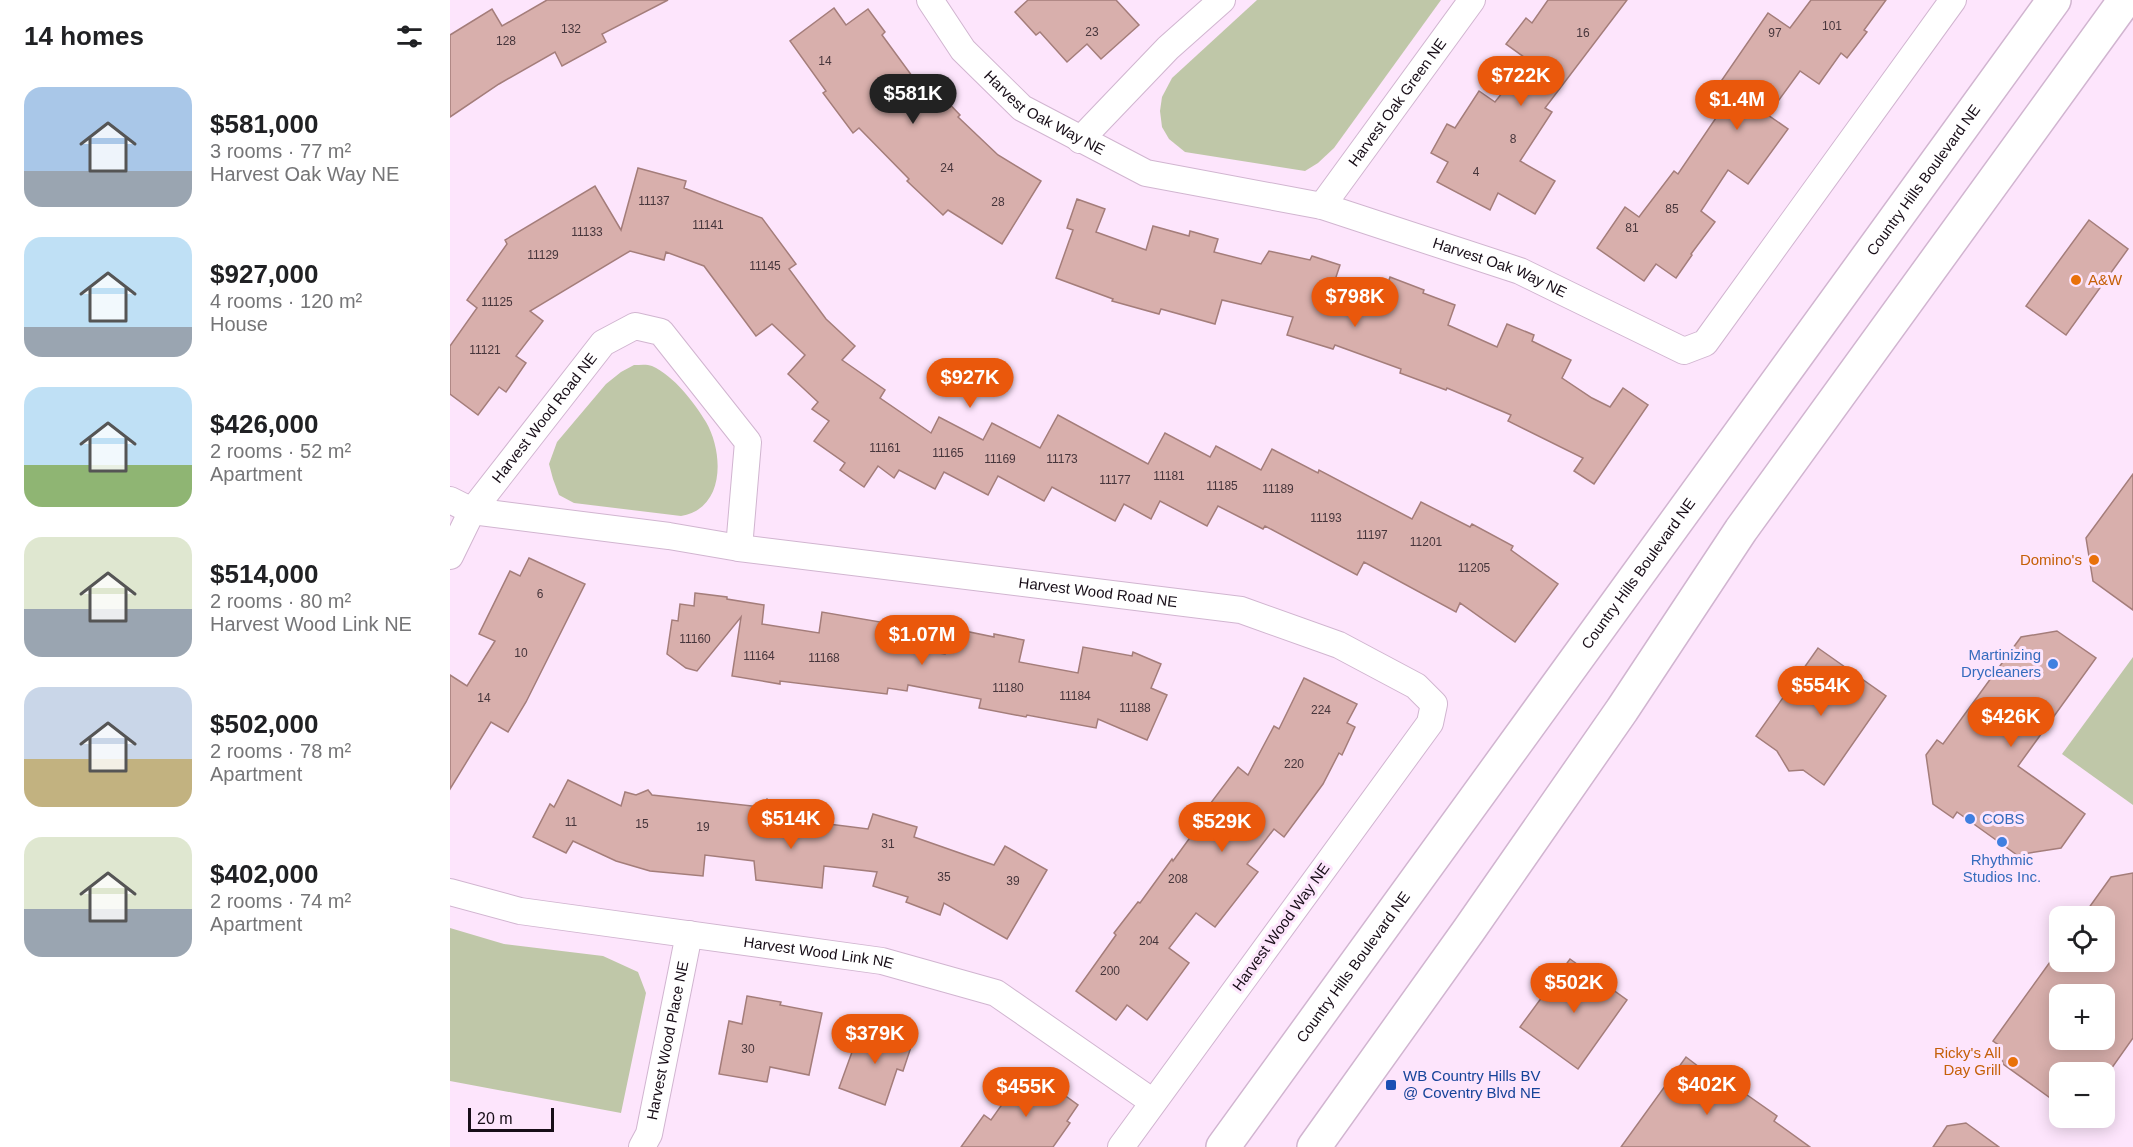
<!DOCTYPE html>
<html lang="en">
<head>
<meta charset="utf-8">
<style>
	:root { --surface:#fff; --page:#f2f2f2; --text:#202124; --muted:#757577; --accent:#ea580c }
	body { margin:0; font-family:Helvetica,sans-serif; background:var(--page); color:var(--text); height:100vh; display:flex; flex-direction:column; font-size:22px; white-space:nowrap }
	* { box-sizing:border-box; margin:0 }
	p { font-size:20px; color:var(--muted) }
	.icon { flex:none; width:33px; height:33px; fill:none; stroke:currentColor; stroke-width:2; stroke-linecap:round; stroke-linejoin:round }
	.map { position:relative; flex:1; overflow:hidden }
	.details { display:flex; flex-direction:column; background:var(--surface); width:450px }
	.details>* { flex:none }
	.tools { position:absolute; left:1599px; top:906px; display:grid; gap:12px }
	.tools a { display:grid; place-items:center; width:66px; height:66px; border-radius:12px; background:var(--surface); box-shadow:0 3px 15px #0003; font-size:30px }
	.scale { position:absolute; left:18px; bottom:15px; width:86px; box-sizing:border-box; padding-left:6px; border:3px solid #170d17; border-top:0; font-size:16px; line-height:21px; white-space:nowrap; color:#170d17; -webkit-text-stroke:4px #fde5fc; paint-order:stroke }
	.price { position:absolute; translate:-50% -51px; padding:0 14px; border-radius:21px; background:var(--accent); color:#fff; font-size:20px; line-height:39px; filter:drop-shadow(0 2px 3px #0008) }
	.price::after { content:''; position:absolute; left:50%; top:36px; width:18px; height:14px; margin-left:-9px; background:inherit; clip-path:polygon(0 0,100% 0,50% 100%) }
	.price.active { background:#222; color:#fff }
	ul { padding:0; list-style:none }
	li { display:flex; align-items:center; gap:18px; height:150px; padding:0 24px }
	li span { display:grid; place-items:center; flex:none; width:168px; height:120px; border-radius:18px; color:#555 }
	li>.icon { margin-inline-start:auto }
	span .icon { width:72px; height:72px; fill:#fffc; stroke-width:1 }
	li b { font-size:26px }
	h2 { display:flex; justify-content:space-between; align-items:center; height:72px; padding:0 24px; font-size:26px }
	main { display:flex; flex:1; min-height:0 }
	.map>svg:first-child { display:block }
</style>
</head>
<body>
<main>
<section class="details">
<h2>14 homes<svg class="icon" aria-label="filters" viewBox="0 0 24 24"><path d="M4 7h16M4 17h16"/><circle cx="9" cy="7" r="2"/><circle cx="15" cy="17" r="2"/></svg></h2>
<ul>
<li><span style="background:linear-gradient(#a9c7e8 70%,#9aa5b1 0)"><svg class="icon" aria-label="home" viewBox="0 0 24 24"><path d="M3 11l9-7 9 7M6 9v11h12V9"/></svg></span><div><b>$581,000</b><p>3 rooms · 77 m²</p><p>Harvest Oak Way NE</p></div></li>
<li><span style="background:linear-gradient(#bfe0f5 75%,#9aa5b1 0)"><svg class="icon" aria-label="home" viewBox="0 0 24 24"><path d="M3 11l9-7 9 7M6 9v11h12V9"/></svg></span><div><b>$927,000</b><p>4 rooms · 120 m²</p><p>House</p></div></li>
<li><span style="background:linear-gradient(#bfe0f5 65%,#8fb573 0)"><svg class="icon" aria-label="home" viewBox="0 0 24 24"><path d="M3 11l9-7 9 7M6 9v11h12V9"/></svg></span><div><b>$426,000</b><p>2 rooms · 52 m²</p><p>Apartment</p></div></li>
<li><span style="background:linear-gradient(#dfe7d0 60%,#9aa5b1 0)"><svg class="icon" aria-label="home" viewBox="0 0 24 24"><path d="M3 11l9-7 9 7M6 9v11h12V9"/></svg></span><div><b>$514,000</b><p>2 rooms · 80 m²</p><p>Harvest Wood Link NE</p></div></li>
<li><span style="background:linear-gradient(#c9d6e8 60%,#c2b280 0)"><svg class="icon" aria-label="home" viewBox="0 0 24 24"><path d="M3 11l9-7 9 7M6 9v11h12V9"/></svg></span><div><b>$502,000</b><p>2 rooms · 78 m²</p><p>Apartment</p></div></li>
<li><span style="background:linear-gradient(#dfe7d0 60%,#9aa5b1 0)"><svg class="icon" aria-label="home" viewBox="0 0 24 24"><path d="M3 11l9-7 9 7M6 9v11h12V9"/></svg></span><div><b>$402,000</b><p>2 rooms · 74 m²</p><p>Apartment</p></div></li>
</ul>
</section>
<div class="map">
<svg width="1683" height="1147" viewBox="0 0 1683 1147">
	<rect width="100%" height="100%" fill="#fde5fc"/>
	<!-- green -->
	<g fill="#bfc7a8">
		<polygon points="807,0 991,0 884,148 868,163 855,171 735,152 719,139 712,127 710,111 712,97 722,78"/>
		<path d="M184,365C190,365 197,364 202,366C224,376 244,402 256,422C274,453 275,509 231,516L124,503L109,495L103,479L99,464L107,442L156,384L171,372Z"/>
		<polygon points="1683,657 1683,805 1612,754"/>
		<polygon points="0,928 54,944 153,956 188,972 196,993 171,1113 0,1081"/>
	</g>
	<!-- building -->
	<g fill="#d8afac" stroke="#a47d7a" stroke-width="1.5" fill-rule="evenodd">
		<polygon points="97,0 218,0 152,34 156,42 112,66 105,52 49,84 0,117 0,35 42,9 52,26"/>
		<polygon points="578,0 666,0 689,25 651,59 637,44 617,62 590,32 586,35 565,12"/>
		<polygon points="1098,0 1177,0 1095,108 1102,112 1070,161 1105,181 1085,214 1048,193 1040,210 987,182 998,162 981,153 997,124 1005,128 1029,91 1045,102 1078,60 1056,44 1076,18 1082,23"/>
		<polygon points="1361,0 1436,0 1414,30 1417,32 1397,58 1391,53 1369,84 1350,71 1318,115 1338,129 1298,184 1278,170 1251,211 1265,222 1241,254 1242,255 1226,278 1206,264 1194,281 1147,248 1175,207 1189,217 1224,171 1228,174 1268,115 1254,106 1318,13 1340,28"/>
		<polygon points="384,8 396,25 418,9 435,32 432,35 481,102 490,94 510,115 508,117 548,155 591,181 552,244 498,210 493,215 457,181 459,179 409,128 403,133 373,93 376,91 340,41"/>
		<polygon points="188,168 236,181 234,188 312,218 346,264 339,269 376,319 405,346 392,360 435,390 430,398 481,433 489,417 533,440 542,423 590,448 608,415 698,464 715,433 760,457 766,446 811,470 822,449 868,473 869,470 962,519 971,502 1020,527 1022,524 1063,546 1061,550 1108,584 1065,642 1010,603 1006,612 914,562 907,575 815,526 813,529 768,506 757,526 710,501 701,519 674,504 665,521 602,487 594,501 548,476 538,495 494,472 485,489 449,470 444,478 428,466 414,487 390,470 395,463 364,441 379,421 362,409 368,402 338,374 355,355 322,324 306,336 254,266 216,252 214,260 180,251 80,311 93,321 66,356 76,363 56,392 49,387 28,415 0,394 0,346 27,308 17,300 57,244 55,240 145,186 171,230"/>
		<polygon points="627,199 655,209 646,232 696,250 703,226 739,236 740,231 768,239 764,252 811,264 819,251 860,260 862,256 890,265 884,283 932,301 940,277 974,290 973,293 1005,305 998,325 1047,347 1057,324 1084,335 1082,341 1121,360 1112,378 1142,398 1160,407 1173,388 1198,405 1144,484 1124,471 1133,458 1058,421 1061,415 997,388 996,390 950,373 951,369 885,345 883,349 837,335 843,317 772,300 765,324 711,309 709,314 662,301 663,299 606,278 623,230 617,228"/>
		<polygon points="1639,220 1678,249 1616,335 1576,306"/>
		<polygon points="1683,474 1683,610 1643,581 1636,538"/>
		<polygon points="79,558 135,584 76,702 58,732 41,722 0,789 0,675 17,686 45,641 29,634 60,571 70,576"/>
		<polygon points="245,593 277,597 277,599 314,605 312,624 369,633 372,612 442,624 439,643 495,654 500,628 544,637 544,634 574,640 569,662 628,673 633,647 682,656 683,652 711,664 701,688 717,695 697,740 648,719 646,728 577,715 576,717 529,708 531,699 458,685 457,691 438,688 437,694 330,681 330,684 282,676 291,617 247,671 236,668 217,654 222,620 228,621 230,604 244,606"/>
		<polygon points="1607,631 1646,658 1568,766 1635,814 1611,848 1567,855 1507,812 1503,818 1483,804 1476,755 1487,740 1493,744 1571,637"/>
		<polygon points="1368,648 1436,696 1374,785 1353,770 1339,771 1327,751 1306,736"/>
		<polygon points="854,678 907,704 897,723 905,727 892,755 889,753 873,784 834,837 824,829 797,864 808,872 765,927 746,913 719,948 739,963 697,1020 677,1005 666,1020 626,991 666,935 664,933 688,902 690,903 722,859 723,861 763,806 760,804 788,767 798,775 824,726 829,729"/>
		<polygon points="118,780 171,806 175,792 186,795 198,790 202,795 311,807 317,799 331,818 418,829 423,814 467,827 464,837 544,865 555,846 597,870 557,939 494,903 490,915 456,902 458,897 423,886 427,872 374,866 372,888 306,880 304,861 255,855 253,876 200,871 166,861 123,841 116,853 83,837 100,804 104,807"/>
		<path d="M1683,873V1038L1654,1079V1072H1610V1105L1553,1064L1550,1046L1543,1041L1600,962H1654V916H1633L1661,877ZM1610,994H1654V1040H1610Z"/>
		<polygon points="1120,959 1177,1000 1128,1069 1070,1027"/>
		<polygon points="297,996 331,1002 330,1005 372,1013 359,1075 320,1067 317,1082 269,1074 279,1021 292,1024"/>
		<polygon points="410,1030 432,1038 434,1031 463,1041 453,1071 447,1069 435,1105 389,1088"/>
		<polygon points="1236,1057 1257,1073 1260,1069 1327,1116 1324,1121 1360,1147 1171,1147"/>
		<polygon points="581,1071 628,1105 617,1121 620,1123 603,1147 511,1147 534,1115 541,1120 573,1075 577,1078"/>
		<polygon points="1516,1123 1549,1147 1483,1147 1497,1126"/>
	</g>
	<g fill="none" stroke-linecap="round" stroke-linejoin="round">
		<defs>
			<g id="street">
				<path id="s1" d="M480,0L513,50L572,108L696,173L872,206L1070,271L1234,351L1255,343L1503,0"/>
				<polyline points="630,140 718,48 772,0"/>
				<path id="s2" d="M872,206L1022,0"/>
				<path id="s3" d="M0,500L22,511L219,536L289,548L791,610L889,645L966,686L984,704L980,723L671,1147"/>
				<path id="s4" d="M0,556L22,511L153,343L185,326L211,332L298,442L289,548"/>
				<path id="s5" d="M0,892L70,911L432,961L546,993L703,1102"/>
				<path id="s6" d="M192,1147L199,1134L239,934"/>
			</g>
			<g id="secondary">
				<path id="s7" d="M773,1147L1604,0"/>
				<polyline points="864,1147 1019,930 1172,710 1291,530 1675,0"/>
			</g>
		</defs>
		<!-- street casing -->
		<use href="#street" stroke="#d1b5d0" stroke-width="28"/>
		<!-- secondary casing -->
		<use href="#secondary" stroke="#d1b5d0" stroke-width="36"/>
		<!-- street -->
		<use href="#street" stroke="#fff" stroke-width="26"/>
		<!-- secondary -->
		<use href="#secondary" stroke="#fff" stroke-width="33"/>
	</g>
	<!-- markers -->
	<g fill="#e8710a" stroke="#fde5fc" stroke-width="2">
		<circle cx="1626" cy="280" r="6"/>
		<circle cx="1644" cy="560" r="6"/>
		<circle cx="1563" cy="1062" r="6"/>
	</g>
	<g fill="#3f7fe0" stroke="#fde5fc" stroke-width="2">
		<circle cx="1603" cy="664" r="6"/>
		<circle cx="1520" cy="819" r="6"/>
		<circle cx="1552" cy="842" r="6"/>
	</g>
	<rect fill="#1a4fb4" stroke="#fde5fc" stroke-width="2" x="935" y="1079" width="12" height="12" rx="3"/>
	<g text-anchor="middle" stroke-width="6" stroke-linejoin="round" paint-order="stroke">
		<!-- number labels -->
		<g font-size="12" fill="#47363c">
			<text x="1382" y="30">101</text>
			<text x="121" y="33">132</text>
			<text x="642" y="36">23</text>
			<text x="1133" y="37">16</text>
			<text x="1325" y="37">97</text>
			<text x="56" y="45">128</text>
			<text x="375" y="65">14</text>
			<text x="1063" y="143">8</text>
			<text x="497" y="172">24</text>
			<text x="1026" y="176">4</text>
			<text x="204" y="205">11137</text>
			<text x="548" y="206">28</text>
			<text x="1222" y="213">85</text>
			<text x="258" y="229">11141</text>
			<text x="1182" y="232">81</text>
			<text x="137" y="236">11133</text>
			<text x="93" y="259">11129</text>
			<text x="315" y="270">11145</text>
			<text x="47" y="306">11125</text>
			<text x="35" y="354">11121</text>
			<text x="435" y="452">11161</text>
			<text x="498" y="457">11165</text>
			<text x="550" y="463">11169</text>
			<text x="612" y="463">11173</text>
			<text x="719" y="480">11181</text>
			<text x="665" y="484">11177</text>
			<text x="772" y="490">11185</text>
			<text x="828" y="493">11189</text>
			<text x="876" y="522">11193</text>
			<text x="922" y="539">11197</text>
			<text x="976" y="546">11201</text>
			<text x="1024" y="572">11205</text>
			<text x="90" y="598">6</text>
			<text x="245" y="643">11160</text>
			<text x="71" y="657">10</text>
			<text x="309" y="660">11164</text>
			<text x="374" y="662">11168</text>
			<text x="558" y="692">11180</text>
			<text x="625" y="700">11184</text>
			<text x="34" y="702">14</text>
			<text x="685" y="712">11188</text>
			<text x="871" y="714">224</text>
			<text x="844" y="768">220</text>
			<text x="121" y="826">11</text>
			<text x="192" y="828">15</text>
			<text x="253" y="831">19</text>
			<text x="438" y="848">31</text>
			<text x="494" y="881">35</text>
			<text x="728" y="883">208</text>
			<text x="563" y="885">39</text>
			<text x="699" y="945">204</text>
			<text x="660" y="975">200</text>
			<text x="298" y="1053">30</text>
		</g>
		<!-- street labels -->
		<g font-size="15" fill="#170d17" stroke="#fde5fc">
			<text dy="5" stroke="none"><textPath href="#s2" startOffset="128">Harvest Oak Green NE</textPath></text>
			<text dy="5" stroke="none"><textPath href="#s1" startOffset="164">Harvest Oak Way NE</textPath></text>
			<text dy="5" stroke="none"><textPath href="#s7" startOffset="1194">Country Hills Boulevard NE</textPath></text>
			<text dy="5" stroke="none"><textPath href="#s1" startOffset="650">Harvest Oak Way NE</textPath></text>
			<text dy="5" stroke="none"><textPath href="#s4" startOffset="168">Harvest Wood Road NE</textPath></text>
			<text dy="5" stroke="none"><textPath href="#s7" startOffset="708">Country Hills Boulevard NE</textPath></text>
			<text dy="5" stroke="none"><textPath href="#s3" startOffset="656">Harvest Wood Road NE</textPath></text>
			<text transform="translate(831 927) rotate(-54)" y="5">Harvest Wood Way NE</text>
			<text dy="5" stroke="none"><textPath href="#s5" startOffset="374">Harvest Wood Link NE</textPath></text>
			<text dy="5" stroke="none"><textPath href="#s7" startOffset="222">Country Hills Boulevard NE</textPath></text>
			<text dy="5" stroke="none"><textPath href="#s6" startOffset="110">Harvest Wood Place NE</textPath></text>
		</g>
		<!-- food labels -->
		<g font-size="15" fill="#c56008" stroke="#fde5fc" text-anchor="end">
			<text x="1638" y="285" text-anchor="start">A&amp;W</text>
			<text x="1632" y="565">Domino's</text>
			<text x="1551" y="1058">Ricky's All<tspan x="1551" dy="17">Day Grill</tspan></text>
		</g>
		<!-- shop labels -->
		<g font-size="15" fill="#366cbe" stroke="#fde5fc" text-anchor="end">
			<text x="1591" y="660">Martinizing<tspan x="1591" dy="17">Drycleaners</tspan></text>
			<text x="1532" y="824" text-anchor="start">COBS</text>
			<text x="1552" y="865" text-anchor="middle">Rhythmic<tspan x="1552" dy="17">Studios Inc.</tspan></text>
		</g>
		<!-- transit labels -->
		<g font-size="15" fill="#164399" stroke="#fde5fc" text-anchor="start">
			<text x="953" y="1081">WB Country Hills BV<tspan x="953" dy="17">@ Coventry Blvd NE</tspan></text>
		</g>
	</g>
</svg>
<div class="tools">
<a><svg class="icon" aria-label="locate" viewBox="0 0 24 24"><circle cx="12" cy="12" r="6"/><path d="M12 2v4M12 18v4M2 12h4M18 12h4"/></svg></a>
<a>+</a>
<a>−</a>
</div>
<div class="scale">20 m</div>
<b class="price" style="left:1071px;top:107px">$722K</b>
<b class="price active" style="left:463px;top:125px">$581K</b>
<b class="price" style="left:1287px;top:131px">$1.4M</b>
<b class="price" style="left:905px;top:328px">$798K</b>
<b class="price" style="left:520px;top:409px">$927K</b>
<b class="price" style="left:472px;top:666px">$1.07M</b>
<b class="price" style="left:1371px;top:717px">$554K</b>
<b class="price" style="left:1561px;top:748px">$426K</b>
<b class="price" style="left:341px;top:850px">$514K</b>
<b class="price" style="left:772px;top:853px">$529K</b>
<b class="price" style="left:1124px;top:1014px">$502K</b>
<b class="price" style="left:425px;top:1065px">$379K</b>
<b class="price" style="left:1257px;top:1116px">$402K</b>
<b class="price" style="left:576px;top:1118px">$455K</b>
</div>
</main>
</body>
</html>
